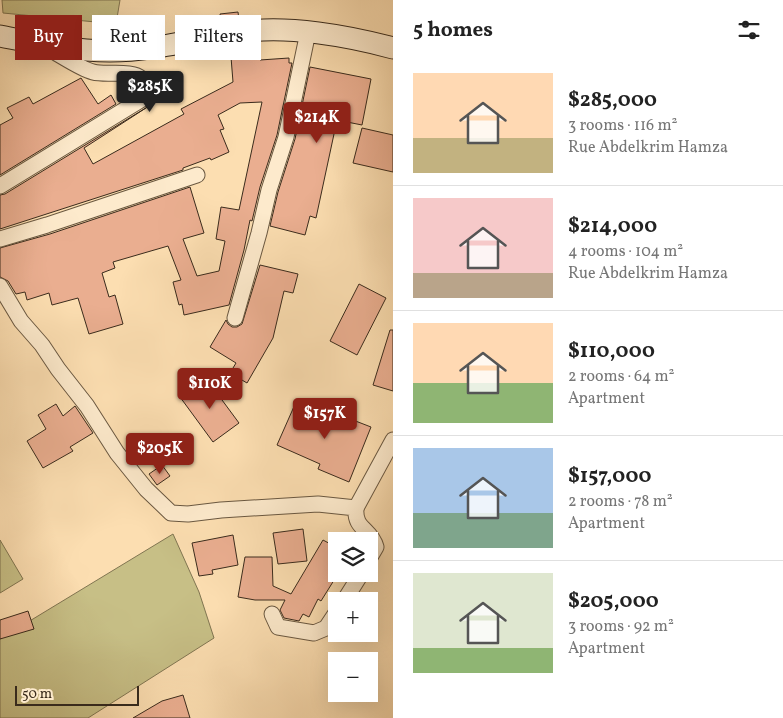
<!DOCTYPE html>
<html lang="en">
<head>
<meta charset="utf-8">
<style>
	:root { --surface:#fff; --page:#f6f6f6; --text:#222; --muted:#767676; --line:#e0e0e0; --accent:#8f2418 }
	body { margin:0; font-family:Vollkorn,serif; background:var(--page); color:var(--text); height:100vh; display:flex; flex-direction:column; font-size:19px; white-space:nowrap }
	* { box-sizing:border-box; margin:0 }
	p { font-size:16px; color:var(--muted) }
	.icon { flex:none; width:28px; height:28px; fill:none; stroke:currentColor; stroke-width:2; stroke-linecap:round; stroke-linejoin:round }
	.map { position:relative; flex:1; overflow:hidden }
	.sheet { display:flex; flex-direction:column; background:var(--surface); width:390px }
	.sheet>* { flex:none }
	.top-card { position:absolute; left:15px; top:15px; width:302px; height:45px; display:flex; gap:10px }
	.fabs { position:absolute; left:328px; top:532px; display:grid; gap:10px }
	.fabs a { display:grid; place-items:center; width:50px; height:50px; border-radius:0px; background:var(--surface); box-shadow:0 5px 20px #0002; font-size:25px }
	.scale { position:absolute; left:15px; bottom:12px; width:124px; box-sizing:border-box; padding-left:5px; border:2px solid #3a2b1c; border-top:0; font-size:14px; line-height:18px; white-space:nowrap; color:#3a2b1c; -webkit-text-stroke:4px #fdeacc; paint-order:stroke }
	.price { position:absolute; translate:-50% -42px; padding:0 11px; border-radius:5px; background:var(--accent); color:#fff; font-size:16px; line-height:32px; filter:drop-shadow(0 1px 2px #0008) }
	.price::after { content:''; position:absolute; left:50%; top:30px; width:15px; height:11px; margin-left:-8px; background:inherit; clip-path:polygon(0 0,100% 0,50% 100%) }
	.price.current { background:#222; color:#fff }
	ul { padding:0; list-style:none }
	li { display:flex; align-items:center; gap:15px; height:125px; padding:0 20px }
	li+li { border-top:1px solid var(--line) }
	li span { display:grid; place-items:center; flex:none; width:140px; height:100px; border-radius:0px; color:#555 }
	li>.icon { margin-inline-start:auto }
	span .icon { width:60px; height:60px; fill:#fffc; stroke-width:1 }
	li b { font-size:21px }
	h2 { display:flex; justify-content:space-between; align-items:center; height:60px; padding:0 20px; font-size:21px }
	.tag { padding:0 18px; border-radius:0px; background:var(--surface); box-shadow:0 5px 20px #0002; font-size:18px; line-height:45px }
	.tag.current { background:var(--accent); color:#fff }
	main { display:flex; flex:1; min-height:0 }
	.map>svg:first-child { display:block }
</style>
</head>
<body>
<main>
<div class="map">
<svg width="393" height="718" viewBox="0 0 393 718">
	<rect width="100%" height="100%" fill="#fcdeb1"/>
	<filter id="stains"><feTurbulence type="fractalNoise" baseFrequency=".004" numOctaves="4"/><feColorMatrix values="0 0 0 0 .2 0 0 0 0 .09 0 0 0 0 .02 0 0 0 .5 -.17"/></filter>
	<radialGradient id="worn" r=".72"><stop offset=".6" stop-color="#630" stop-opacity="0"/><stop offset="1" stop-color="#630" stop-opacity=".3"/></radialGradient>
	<!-- green -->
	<g fill="#c7bf86" stroke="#807551">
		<polygon points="2,0 120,0 116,24 3,13"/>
		<polygon points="173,534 199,592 214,638 88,718 0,718 0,639"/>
		<polygon points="0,540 23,579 0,593"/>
	</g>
	<!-- building -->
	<g fill="#eaae90" stroke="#3a2b1c">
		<polygon points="238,12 239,20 221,23 220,14"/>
		<polygon points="260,55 260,60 289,58 289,63 292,63 277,135 260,187 252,221 250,220 244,250 229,305 184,315 182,304 179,305 173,282 181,280 168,246 113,262 115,268 102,273 109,297 115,295 123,324 89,334 78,298 52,305 49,293 27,300 25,292 16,294 8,281 0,277 0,248 50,234 190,187 204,233 183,239 197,276 219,271 225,241 216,239 221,207 239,210 262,102 240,103 218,115 224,129 220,130 229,152 211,160 210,158 183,168 183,170 0,229 0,195 5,194 149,106 84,148 93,164 184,114 181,109 233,82 231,57"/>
		<polygon points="310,67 371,79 362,125 337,120 316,218 310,216 305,235 270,226 278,192 295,139"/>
		<polygon points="81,78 98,104 111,95 116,104 0,175 0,125 13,118 7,108 29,97 33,104"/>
		<polygon points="362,128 393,135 393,172 353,163"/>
		<polygon points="260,265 298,274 293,293 284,291 273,338 247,383 230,373 236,363 210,347 226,320 228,324 232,327 237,327 242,324"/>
		<polygon points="359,284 386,298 357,355 330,341"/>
		<polygon points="390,330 393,330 393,391 373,385"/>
		<polygon points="203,381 208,381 239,423 213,442 180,397"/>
		<polygon points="296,402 337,421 340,415 371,427 349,482 318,469 320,464 277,445"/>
		<polygon points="56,404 63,416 75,406 93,433 70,447 73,451 43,468 27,441 46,429 38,415"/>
		<polygon points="162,465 170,476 157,485 149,474"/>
		<polygon points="303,529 307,561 278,564 273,533"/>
		<polygon points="233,535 238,565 212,570 213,574 199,576 192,543"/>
		<polygon points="323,540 336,547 336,577 321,601 318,599 309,617 303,614 299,621 284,618 280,610 285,600 255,600 238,597 245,557 272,557 273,586 291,594"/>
		<polygon points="28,611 34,629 0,639 0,620"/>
		<polygon points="183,695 190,718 133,718 162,701"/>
	</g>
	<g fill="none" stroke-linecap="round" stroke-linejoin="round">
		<defs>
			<g id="street">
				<path d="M0,186L147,96C148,63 112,77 93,72C81,69 62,56 51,50"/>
				<polyline points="0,239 47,225 197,175"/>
				<path d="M0,286L21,321L42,345L58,369L87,406L117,453L146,489L171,513L188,514L221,510L318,504L356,508C354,530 371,528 376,547L369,559"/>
				<polyline points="235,318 259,233 269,190 286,137 308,32"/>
				<polyline points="356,508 393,440"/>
				<polyline points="344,601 361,574"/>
				<polyline points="272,614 278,627 314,633 326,628 336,613"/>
			</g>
			<path id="secondary" d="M0,36C36,43 73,51 110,51C155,51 198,38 242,32C287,25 349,36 393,48"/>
		</defs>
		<!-- street casing -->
		<use href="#street" stroke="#6a5841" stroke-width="17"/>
		<!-- secondary casing -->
		<use href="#secondary" stroke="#3a2b1c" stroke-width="23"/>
		<!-- street -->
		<use href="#street" stroke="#fdeacc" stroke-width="15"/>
		<!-- secondary -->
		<use href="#secondary" stroke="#fdeacc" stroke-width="21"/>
	</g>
	<rect width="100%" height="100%" filter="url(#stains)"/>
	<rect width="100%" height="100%" fill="url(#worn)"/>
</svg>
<div class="fabs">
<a><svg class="icon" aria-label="layers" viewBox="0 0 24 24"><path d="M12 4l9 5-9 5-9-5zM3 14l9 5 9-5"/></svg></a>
<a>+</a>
<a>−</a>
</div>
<div class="scale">50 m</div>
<b class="price current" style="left:150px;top:113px">$285K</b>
<b class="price" style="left:317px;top:144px">$214K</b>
<b class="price" style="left:210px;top:410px">$110K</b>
<b class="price" style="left:325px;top:440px">$157K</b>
<b class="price" style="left:160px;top:475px">$205K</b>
<div class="top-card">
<a class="tag current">Buy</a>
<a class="tag">Rent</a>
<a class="tag">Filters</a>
</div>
</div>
<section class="sheet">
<h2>5 homes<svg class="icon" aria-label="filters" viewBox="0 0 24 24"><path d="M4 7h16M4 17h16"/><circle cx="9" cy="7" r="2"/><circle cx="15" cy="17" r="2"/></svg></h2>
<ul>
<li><span style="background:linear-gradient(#ffd9b3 65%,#c2b280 0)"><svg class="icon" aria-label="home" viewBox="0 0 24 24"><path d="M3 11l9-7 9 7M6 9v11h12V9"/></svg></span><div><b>$285,000</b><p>3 rooms · 116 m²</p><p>Rue Abdelkrim Hamza</p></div></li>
<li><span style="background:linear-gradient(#f6c9c9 75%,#b9a48a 0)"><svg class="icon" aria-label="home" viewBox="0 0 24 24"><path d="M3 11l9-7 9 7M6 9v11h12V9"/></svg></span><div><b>$214,000</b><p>4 rooms · 104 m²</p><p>Rue Abdelkrim Hamza</p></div></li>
<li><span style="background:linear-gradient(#ffd9b3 60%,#8fb573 0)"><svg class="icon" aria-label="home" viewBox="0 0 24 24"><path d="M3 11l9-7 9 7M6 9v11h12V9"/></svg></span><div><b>$110,000</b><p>2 rooms · 64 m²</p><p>Apartment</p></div></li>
<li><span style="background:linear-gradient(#a9c7e8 65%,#7fa58c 0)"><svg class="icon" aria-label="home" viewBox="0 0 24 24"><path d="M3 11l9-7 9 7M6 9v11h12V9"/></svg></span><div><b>$157,000</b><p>2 rooms · 78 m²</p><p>Apartment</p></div></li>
<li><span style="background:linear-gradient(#dfe7d0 75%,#8fb573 0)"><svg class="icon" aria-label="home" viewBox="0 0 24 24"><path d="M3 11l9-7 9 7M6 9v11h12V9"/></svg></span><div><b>$205,000</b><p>3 rooms · 92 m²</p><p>Apartment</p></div></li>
</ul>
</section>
</main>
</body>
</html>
